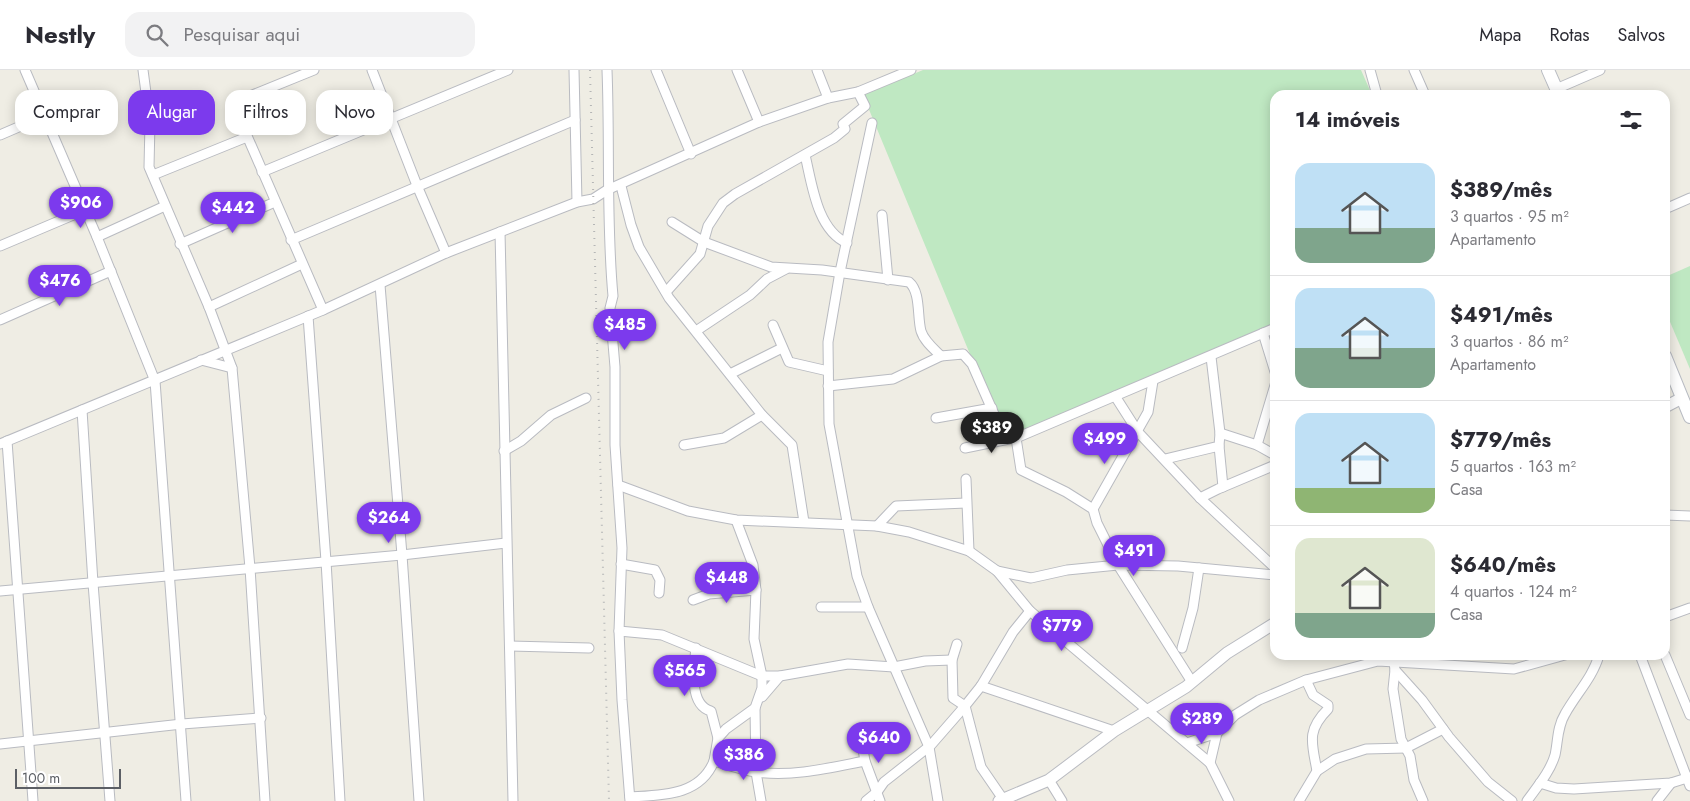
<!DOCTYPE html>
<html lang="pt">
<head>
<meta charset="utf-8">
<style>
	:root { --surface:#fff; --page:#f2f2f3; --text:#2b2b33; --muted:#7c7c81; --line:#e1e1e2; --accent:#7c3aed }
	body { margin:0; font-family:Jost,sans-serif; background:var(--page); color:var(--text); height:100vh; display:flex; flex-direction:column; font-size:19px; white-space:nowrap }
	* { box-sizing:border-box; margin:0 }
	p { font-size:16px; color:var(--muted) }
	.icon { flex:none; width:28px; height:28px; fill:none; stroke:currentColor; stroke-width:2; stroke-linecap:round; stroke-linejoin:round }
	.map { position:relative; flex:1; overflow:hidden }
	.panel { position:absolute; left:1270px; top:20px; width:400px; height:570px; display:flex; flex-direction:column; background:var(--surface); border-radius:15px; box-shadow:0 2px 12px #0003 }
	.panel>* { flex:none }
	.hud { position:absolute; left:15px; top:20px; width:475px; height:45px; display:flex; gap:10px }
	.scale { position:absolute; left:15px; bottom:12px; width:106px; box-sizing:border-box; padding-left:5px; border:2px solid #5c5f65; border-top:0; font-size:14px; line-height:18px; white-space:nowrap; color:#5c5f65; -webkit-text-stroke:4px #fff; paint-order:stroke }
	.price { position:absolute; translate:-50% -42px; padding:0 11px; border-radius:18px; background:var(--accent); color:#fff; font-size:16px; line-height:32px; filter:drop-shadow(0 1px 2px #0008) }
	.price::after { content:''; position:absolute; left:50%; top:30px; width:15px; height:11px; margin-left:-8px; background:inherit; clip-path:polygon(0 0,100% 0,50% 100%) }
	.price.selected { background:#222; color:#fff }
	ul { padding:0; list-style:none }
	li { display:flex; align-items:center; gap:15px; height:125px; padding:0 25px }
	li+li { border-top:1px solid var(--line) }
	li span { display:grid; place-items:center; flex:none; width:140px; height:100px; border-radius:15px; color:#555 }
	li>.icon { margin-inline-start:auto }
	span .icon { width:60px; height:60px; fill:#fffc; stroke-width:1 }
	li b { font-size:21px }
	h2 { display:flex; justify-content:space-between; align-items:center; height:60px; padding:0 25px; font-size:21px }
	.pill { padding:0 18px; border-radius:15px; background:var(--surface); box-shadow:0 2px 12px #0003; font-size:18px; line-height:45px }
	.pill.selected { background:var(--accent); color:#fff }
	header { display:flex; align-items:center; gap:30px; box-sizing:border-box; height:70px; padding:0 25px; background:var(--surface); border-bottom:1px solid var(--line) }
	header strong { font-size:24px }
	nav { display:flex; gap:28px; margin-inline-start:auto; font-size:18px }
	.search { width:350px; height:45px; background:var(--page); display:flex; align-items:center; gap:12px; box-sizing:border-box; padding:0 18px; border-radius:15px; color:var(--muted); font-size:19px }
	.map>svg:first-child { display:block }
</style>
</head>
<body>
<header>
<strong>Nestly</strong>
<div class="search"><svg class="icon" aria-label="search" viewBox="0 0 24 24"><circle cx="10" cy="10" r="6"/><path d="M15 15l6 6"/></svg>Pesquisar aqui</div>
<nav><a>Mapa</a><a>Rotas</a><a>Salvos</a></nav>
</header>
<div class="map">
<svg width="1690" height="731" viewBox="0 0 1690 731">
	<rect width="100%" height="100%" fill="#efede4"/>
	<!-- green -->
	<g fill="#bfe8c2">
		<polygon points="923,0 1361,0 1372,25 1275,25 1275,255 1005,369 863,25"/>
		<polygon points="1690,196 1690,299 1665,240 1665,207"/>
	</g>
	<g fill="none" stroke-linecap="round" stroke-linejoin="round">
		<defs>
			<g id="minor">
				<polyline points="25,0 97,167 155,311 186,731"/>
				<polyline points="143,0 150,53 149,97 209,237 232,298 250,498 265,731"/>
				<polyline points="314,0 240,30 234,36 323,240"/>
				<polyline points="372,0 418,118 446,183"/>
				<polyline points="574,0 577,132"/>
				<path d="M607,0C610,76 606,151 613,226L610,238L615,297V375L622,478L619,561L622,630L630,731"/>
				<polyline points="656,0 691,84"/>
				<polyline points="737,0 759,52"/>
				<polyline points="817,0 828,28"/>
				<polyline points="1370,0 1377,25"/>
				<polyline points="1414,0 1425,25"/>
				<polyline points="1556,19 1600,0"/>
				<polyline points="872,53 840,202 828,272 829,354 857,506 868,537 929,677 938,731"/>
				<polyline points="0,65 44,46"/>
				<path d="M805,85C812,114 817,160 847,173"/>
				<polyline points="262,102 508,0"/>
				<polyline points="153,105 247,67"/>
				<polyline points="621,116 631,155 639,177 669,228 762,345 792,375 804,452"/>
				<polyline points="1665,139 1690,128"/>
				<polyline points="882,145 888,210"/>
				<path d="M672,152L704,172L771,197L822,200L909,212C921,222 917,247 921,261C924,271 934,279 941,286"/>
				<polyline points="500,162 513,731"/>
				<polyline points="97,167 165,136"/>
				<polyline points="291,170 575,50"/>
				<polyline points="180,174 275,132"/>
				<polyline points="0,176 85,140"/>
				<polyline points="380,215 402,485 419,731"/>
				<polyline points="666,222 700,184 708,156 723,133 735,124 834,68 845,59 843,54 865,36 858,22"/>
				<polyline points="209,237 302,194"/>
				<polyline points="308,246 326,491 340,731"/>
				<polyline points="0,250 111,201"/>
				<polyline points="773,255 789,292 828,301"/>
				<polyline points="696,261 750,225 767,209 786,199"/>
				<polyline points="1263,263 1275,302"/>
				<polyline points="1211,287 1220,363"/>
				<polyline points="201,290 232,298"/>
				<polyline points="730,304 782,278"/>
				<polyline points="828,316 893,309 941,286 963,284 972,294 1005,369"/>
				<polyline points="1115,326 1138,362 1200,428 1275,498"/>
				<polyline points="82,340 93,513 110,731"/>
				<polyline points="936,348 992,338"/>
				<polyline points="7,371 33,731"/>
				<polyline points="0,374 323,240 446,183 577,132 593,129 607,120 759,52 828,28 858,22 911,0"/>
				<polyline points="684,375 724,368 762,345"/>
				<polyline points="1257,375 1275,315"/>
				<polyline points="1219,376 1223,417"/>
				<polyline points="965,378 1009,369"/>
				<polyline points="504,381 521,371 551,345 586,328"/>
				<polyline points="1165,389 1219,376 1220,363 1257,375 1275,385"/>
				<polyline points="966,409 969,481"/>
				<polyline points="618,415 688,441 736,450 877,456 909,462 969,481 997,501 1030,541 1210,693 1229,731"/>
				<polyline points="1200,428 1218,419 1275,395"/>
				<polyline points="1093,439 1148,342 1153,311"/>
				<polyline points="1665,445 1690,446"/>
				<polyline points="877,456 896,436 966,433"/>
				<polyline points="621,494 655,500 660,510 659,523"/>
				<polyline points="997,501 1031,508 1067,500 1118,495 1178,496 1275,505"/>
				<polyline points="0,521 402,485 506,473"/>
				<polyline points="693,530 709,524 756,520"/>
				<polyline points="821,537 868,537"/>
				<polyline points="1665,547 1690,538"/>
				<polyline points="619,561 662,565 762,606 780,606 848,594 894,597 925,591 952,590"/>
				<polyline points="957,574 952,590 953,628 965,636 981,697 1003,729"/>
				<polyline points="510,576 589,578"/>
				<path d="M696,578C694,595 688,635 711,641L718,668"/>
				<polyline points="1182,578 1193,538 1199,498"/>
				<polyline points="1393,585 1395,600 1422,630 1449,667 1488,712 1512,731"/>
				<polyline points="1640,585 1690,716"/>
				<polyline points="1665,585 1690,645"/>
				<polyline points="1395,600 1393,619 1401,669 1410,686 1414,710 1423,731"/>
				<path d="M1306,610L1313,625L1328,635V639C1306,661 1312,673 1317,701"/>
				<polyline points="1192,612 1118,495 1097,453 1093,439 1066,422 1021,400 1016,368 1275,258"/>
				<polyline points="981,616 1114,661"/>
				<polyline points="762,627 780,606"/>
				<polyline points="755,638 756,702 761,731"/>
				<polyline points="860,662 865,691 880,731"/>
				<polyline points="1187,673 1217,663 1235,645 1259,630 1306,610 1378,591 1514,599 1565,585"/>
				<polyline points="0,674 182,654 261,648"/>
				<polyline points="714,691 718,668 726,659 755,638 762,618 762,606 754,569 756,520 753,495 736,450"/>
				<polyline points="1210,693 1217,663"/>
				<polyline points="1049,710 1062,731"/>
				<polyline points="1540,713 1556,718 1574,719 1671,713 1690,707"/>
				<path d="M630,727C662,725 700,726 714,691C728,695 742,700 756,702C793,707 829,698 865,691"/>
				<polyline points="866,731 877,722 884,712 931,675 965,636 981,616 1013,562 1030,541"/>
				<polyline points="1299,731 1317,701 1335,689 1366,679 1406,678 1443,659"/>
				<path d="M1527,731C1537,717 1550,702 1555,685C1558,672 1557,657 1565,644C1576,624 1593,607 1599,585"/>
				<polyline points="1657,731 1671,713"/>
			</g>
			<g id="tertiary">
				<polyline points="1665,337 1682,328"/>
				<polyline points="999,731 1049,710 1114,661 1186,617 1227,583 1275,553"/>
			</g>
			<g id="secondary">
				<polyline points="1548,0 1559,25"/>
				<polyline points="1665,286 1690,347"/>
			</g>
		</defs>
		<!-- minor casing -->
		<use href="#minor" stroke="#b9bbc1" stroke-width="11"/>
		<!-- tertiary casing -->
		<use href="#tertiary" stroke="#b9bbc1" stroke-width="13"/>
		<!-- secondary casing -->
		<use href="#secondary" stroke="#b9bcc3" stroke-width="14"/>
		<!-- minor -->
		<use href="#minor" stroke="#fff" stroke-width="9"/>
		<!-- tertiary -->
		<use href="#tertiary" stroke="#fff" stroke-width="11"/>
		<!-- secondary -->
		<use href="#secondary" stroke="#fff" stroke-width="12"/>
		<!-- rail -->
		<polyline stroke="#b5b6b6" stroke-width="2" stroke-dasharray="1 6" stroke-linecap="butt" points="590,0 609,731"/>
	</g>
</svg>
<div class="scale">100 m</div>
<b class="price" style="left:81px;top:159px">$906</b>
<b class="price" style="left:233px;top:164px">$442</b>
<b class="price" style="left:60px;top:237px">$476</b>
<b class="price" style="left:625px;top:281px">$485</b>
<b class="price selected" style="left:992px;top:384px">$389</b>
<b class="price" style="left:1105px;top:395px">$499</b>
<b class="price" style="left:389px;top:474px">$264</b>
<b class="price" style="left:1134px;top:507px">$491</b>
<b class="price" style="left:727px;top:534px">$448</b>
<b class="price" style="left:1062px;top:582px">$779</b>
<b class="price" style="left:685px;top:627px">$565</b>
<b class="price" style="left:1202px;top:675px">$289</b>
<b class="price" style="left:879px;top:694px">$640</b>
<b class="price" style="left:744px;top:711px">$386</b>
<div class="hud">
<a class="pill">Comprar</a>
<a class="pill selected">Alugar</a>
<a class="pill">Filtros</a>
<a class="pill">Novo</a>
</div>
<section class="panel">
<h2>14 imóveis<svg class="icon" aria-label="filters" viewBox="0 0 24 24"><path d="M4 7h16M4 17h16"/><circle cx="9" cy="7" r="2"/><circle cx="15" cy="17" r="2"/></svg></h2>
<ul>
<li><span style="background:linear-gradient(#bfe0f5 65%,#7fa58c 0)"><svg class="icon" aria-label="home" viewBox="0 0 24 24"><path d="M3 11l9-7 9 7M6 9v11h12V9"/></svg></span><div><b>$389/mês</b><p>3 quartos · 95 m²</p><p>Apartamento</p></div></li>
<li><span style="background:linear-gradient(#bfe0f5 60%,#7fa58c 0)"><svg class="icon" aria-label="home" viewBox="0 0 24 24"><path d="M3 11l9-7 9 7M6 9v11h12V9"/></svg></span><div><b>$491/mês</b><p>3 quartos · 86 m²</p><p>Apartamento</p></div></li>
<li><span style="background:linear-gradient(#bfe0f5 75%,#8fb573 0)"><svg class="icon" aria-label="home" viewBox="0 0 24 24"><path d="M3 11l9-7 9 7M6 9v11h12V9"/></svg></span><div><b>$779/mês</b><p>5 quartos · 163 m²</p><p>Casa</p></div></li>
<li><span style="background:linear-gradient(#dfe7d0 75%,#7fa58c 0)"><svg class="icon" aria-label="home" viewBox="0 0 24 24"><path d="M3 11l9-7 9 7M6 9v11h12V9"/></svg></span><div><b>$640/mês</b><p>4 quartos · 124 m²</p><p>Casa</p></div></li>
</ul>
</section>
</div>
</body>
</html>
